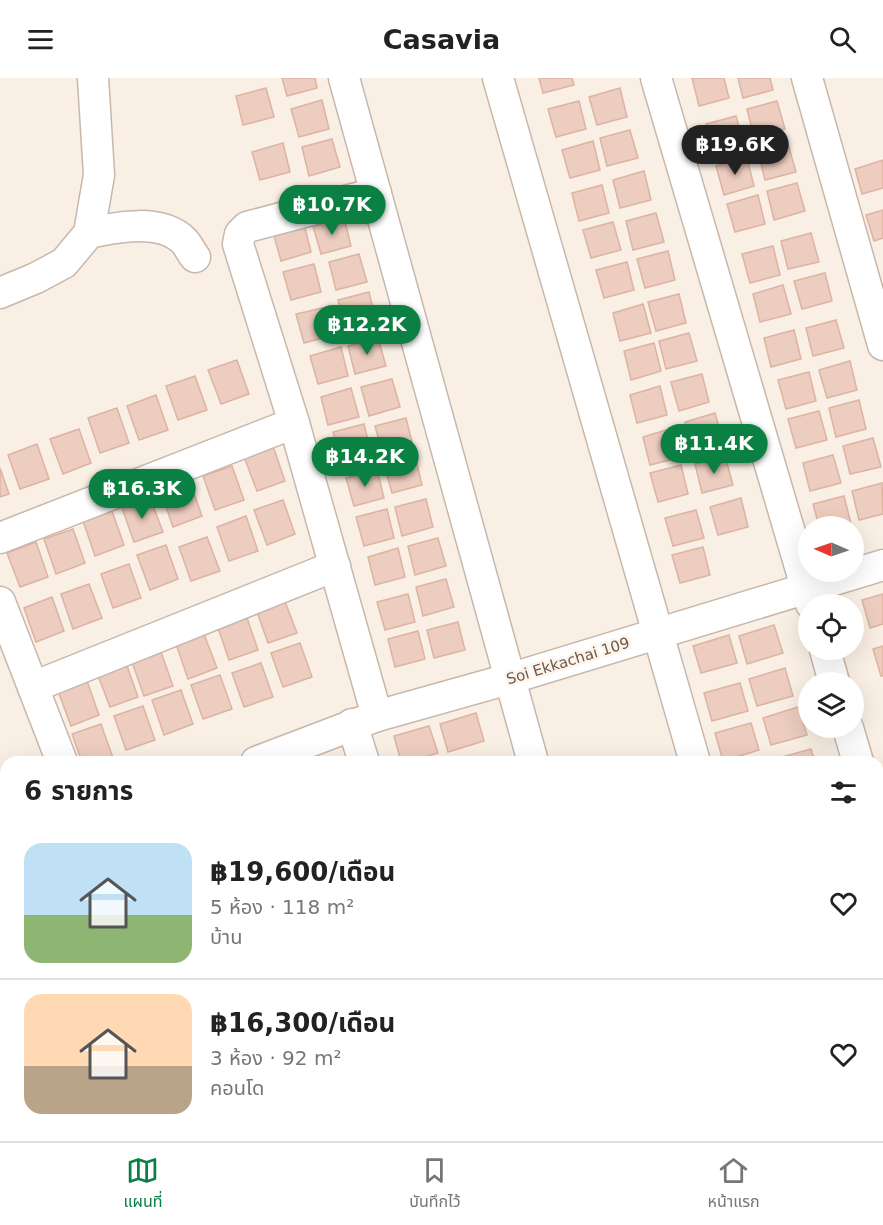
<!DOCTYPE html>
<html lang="th">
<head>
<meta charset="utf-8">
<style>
	:root { --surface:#fff; --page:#f6f6f6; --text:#222; --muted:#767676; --line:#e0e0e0; --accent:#0b8043 }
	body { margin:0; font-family:"DejaVu Sans","Noto Sans Thai",sans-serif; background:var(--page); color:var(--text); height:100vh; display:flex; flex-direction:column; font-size:22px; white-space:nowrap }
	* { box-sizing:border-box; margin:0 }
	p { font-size:20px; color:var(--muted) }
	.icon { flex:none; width:33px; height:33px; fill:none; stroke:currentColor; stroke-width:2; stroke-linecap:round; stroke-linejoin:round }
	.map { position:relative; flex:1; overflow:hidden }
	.drawer { position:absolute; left:0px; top:678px; width:884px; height:386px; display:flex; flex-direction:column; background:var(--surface); border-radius:18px 18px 0 0; box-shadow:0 6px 24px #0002 }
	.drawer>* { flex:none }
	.needle { width:39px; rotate:272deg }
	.controls { position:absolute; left:798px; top:438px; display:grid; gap:12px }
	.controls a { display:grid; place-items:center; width:66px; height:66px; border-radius:50%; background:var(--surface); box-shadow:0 6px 24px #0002; font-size:30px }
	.price { position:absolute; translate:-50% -51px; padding:0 14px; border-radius:21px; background:var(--accent); color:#fff; font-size:20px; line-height:39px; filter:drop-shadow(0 2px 3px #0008) }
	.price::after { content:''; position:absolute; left:50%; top:36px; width:18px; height:14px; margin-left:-9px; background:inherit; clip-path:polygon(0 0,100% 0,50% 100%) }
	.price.active { background:#222; color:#fff }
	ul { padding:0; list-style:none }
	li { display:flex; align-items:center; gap:18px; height:150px; padding:0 24px }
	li+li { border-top:2px solid var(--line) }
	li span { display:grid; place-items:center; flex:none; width:168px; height:120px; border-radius:18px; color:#555 }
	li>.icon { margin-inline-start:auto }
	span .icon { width:72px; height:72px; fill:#fffc; stroke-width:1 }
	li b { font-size:26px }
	h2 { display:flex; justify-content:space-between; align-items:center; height:72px; padding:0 24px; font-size:26px }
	header { display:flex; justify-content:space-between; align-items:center; height:78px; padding:0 24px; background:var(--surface); font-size:27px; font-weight:700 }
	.dock { display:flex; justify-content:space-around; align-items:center; height:84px; border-top:2px solid var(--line); background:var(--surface); font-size:16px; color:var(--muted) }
	.dock a { display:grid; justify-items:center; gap:3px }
	.dock .active { color:var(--accent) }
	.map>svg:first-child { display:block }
</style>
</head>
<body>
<header><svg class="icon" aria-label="menu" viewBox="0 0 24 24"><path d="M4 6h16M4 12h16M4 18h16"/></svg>Casavia<svg class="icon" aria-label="search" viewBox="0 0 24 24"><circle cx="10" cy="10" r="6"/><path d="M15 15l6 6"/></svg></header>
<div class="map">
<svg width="883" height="1063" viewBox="0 0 883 1063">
	<rect width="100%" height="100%" fill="#f9efe4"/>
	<!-- building -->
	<g fill="#eccdbf" stroke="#ddb3a1" stroke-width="1.5">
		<polygon points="282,0 315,0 317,10 287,18"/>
		<polygon points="539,0 572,0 574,7 543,15"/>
		<polygon points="692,0 724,0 729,20 699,28"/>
		<polygon points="738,0 770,0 773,12 743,20"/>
		<polygon points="266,10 274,39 243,47 236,18"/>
		<polygon points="620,10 627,39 597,47 589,19"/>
		<polygon points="322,22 329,51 299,59 291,31"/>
		<polygon points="579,23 586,51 556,59 548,31"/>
		<polygon points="777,23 785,51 754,59 747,31"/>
		<polygon points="736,38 744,67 713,75 706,46"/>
		<polygon points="630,52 638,80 607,88 600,60"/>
		<polygon points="332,61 340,89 309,98 302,69"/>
		<polygon points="593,63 600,92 570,100 562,72"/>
		<polygon points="283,65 290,94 260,102 252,74"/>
		<polygon points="788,66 796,94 765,102 758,74"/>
		<polygon points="747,80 754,108 724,117 716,88"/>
		<polygon points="883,82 883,110 862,116 855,91"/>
		<polygon points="644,93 651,122 620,130 613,102"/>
		<polygon points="797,105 805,133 774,142 767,113"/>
		<polygon points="602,107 609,135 579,143 572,115"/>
		<polygon points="758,117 765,146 735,154 727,126"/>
		<polygon points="883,132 883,160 874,163 866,137"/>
		<polygon points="656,135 664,164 633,172 626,143"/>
		<polygon points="344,140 351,168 321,176 313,148"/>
		<polygon points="613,144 621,172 591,180 583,152"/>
		<polygon points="304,146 311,174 281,183 273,154"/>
		<polygon points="811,155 819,184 788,191 781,163"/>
		<polygon points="773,168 780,197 750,205 742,176"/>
		<polygon points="668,173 675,202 645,210 637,181"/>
		<polygon points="359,176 367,204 336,212 329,184"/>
		<polygon points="627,184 634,212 604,220 596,192"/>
		<polygon points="314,186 321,214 291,222 283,194"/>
		<polygon points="825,195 832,223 802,231 794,203"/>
		<polygon points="783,207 791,236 760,244 753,216"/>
		<polygon points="369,214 376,243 346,251 338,222"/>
		<polygon points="679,216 686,245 656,253 648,224"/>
		<polygon points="643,226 651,255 620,263 613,235"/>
		<polygon points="327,229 334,257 304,265 296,236"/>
		<polygon points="836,242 844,270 813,278 806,250"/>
		<polygon points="794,252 801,281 771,289 764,260"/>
		<polygon points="689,255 697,283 666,291 659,263"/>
		<polygon points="378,260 386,288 355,296 348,268"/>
		<polygon points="654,265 661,293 631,302 624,273"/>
		<polygon points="341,269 348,298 318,306 310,278"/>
		<polygon points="237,282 249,316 221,326 208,292"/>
		<polygon points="850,283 857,312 827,320 819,292"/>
		<polygon points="809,294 816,323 786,331 778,302"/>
		<polygon points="702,296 709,324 679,333 671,304"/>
		<polygon points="195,298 207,332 178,342 166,308"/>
		<polygon points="392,301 400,329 369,338 361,309"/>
		<polygon points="660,308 667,337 637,345 630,317"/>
		<polygon points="351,310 359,339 328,347 321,319"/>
		<polygon points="156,317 168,352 139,362 127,328"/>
		<polygon points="859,322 866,351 836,359 829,330"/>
		<polygon points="117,330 129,365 100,375 88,340"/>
		<polygon points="819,333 827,362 796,370 788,341"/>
		<polygon points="715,335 723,364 692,372 685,344"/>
		<polygon points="406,340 413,368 383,377 375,348"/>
		<polygon points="364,346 371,375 341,383 333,354"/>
		<polygon points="673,350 681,379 650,387 643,359"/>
		<polygon points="79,351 91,385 63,396 50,361"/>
		<polygon points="873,360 881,389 850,396 843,368"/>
		<polygon points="37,366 49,401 20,411 8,377"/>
		<polygon points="273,368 285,403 257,413 244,379"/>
		<polygon points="833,377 841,405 810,413 803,385"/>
		<polygon points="415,378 422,407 392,415 384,386"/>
		<polygon points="725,378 733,407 702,415 695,386"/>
		<polygon points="681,387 688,416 658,424 650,395"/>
		<polygon points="232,388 244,422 215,432 203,398"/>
		<polygon points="0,390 9,416 0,419"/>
		<polygon points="377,392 384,420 354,428 346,400"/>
		<polygon points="190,404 202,438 173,449 161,414"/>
		<polygon points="882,405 883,436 859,442 852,413"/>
		<polygon points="844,418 851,446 843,448 819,448 813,426"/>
		<polygon points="150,420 163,454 134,464 122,430"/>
		<polygon points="741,420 748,449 718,457 710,429"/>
		<polygon points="426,421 433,449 402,458 395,429"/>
		<polygon points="283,422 295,456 267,467 254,432"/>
		<polygon points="387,431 394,460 364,468 356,439"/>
		<polygon points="696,432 704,460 673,468 665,440"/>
		<polygon points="112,433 124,467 95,478 83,443"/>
		<polygon points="246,438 258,473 229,483 217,449"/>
		<polygon points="73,451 85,485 56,496 44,461"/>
		<polygon points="207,459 220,493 191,503 179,469"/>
		<polygon points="438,460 446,488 415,497 408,468"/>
		<polygon points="36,464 48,499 20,509 7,475"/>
		<polygon points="166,467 178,501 150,512 137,477"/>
		<polygon points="703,469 710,497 680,505 672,477"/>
		<polygon points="398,470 405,499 375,507 368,479"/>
		<polygon points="129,486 141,520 113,530 101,496"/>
		<polygon points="446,501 454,529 423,538 416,509"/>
		<polygon points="89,506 102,540 73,551 61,516"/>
		<polygon points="408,516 415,544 385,552 377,524"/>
		<polygon points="883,516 883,546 870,550 862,522"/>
		<polygon points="52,519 64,553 36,564 24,530"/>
		<polygon points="284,521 297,555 268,565 256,531"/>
		<polygon points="246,537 258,572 229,582 217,547"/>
		<polygon points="458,544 465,572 434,580 427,552"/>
		<polygon points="774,547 783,575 747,586 739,558"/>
		<polygon points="418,553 425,581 395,589 388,561"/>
		<polygon points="204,556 217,590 188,601 176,566"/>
		<polygon points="729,557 737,585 701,595 693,568"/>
		<polygon points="300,565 312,599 283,609 271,575"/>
		<polygon points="883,568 883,598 881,598 873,571"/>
		<polygon points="161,574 173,608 144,618 132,584"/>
		<polygon points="126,585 138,619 110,629 97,595"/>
		<polygon points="261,585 273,619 244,629 232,595"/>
		<polygon points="785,590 793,618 757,628 749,601"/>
		<polygon points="220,597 232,631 203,641 191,607"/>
		<polygon points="87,603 99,637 71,648 58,613"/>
		<polygon points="740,605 748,633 712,643 704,615"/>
		<polygon points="181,612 193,646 164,657 152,622"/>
		<polygon points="143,628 155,662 126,672 114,638"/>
		<polygon points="798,629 807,657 771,667 763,640"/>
		<polygon points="476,635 484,663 448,674 440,646"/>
		<polygon points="751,645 759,672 723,683 715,655"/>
		<polygon points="101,646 113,680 102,684 82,684 72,656"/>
		<polygon points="429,648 438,675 410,684 401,684 394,658"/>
		<polygon points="811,671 815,684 776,684 775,681"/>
		<polygon points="883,920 883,950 878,952 878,922"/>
		<polygon points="883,962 883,992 878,994 878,963"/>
		<polygon points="883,1003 883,1033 878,1035 878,1005"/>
		<polygon points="6,1007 6,1046 4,1046 0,1034 0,1009"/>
		<polygon points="294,1058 305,1058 307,1063 280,1063"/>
		<polygon points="351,1058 383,1058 385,1063 352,1063"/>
		<polygon points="564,1058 603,1058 605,1063 566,1063"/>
		<polygon points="721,1058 760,1058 762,1063 723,1063"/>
		<polygon points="856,1058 873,1058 875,1063 837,1063"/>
	</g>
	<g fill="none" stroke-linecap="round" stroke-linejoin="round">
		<defs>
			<g id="minor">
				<polyline points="344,0 533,684"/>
				<polyline points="498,0 695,684"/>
				<polyline points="656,0 811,526"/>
				<polyline points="807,0 883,267"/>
				<polyline points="376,115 247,149 240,156 238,166 294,345 377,638"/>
				<path d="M89,155C117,149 161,140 184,163C188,167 191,174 195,179"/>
				<polyline points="0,215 36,200 64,185 89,155 99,97 93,0"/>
				<polyline points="0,460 294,345"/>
				<polyline points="0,524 62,684"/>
				<polyline points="825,572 834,604"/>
				<polyline points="33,609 335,488"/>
				<polyline points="352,646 364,684"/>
				<polyline points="848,650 858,684"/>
				<polyline points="256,684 377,638 509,601 883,487"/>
				<polyline points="878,752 883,770"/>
				<polyline points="0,785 6,782"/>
				<polyline points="0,977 6,975"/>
				<polyline points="329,1058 331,1063"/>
				<polyline points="481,1058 483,1063"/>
				<polyline points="637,1058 639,1063"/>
				<polyline points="803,1058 805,1063"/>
			</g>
		</defs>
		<!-- minor casing -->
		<use href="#minor" stroke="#c9b7ac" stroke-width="33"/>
		<!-- minor -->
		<use href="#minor" stroke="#fff" stroke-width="30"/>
	</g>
	<g text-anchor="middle" stroke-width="5" stroke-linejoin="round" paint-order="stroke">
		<!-- street labels -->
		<g font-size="15" fill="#6f564d" stroke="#fdf4ea">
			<text transform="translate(568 583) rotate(-17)" y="5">Soi Ekkachai 109</text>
		</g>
	</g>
</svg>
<div class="controls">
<a><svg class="needle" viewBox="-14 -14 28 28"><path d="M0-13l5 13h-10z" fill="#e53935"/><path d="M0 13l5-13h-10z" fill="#767676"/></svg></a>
<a><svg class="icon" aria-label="locate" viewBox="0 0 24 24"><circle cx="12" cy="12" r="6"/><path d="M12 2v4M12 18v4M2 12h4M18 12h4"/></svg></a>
<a><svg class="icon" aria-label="layers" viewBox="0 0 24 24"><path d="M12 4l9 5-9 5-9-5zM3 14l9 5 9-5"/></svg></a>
</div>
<b class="price active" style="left:735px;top:98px">฿19.6K</b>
<b class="price" style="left:332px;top:158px">฿10.7K</b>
<b class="price" style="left:367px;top:278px">฿12.2K</b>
<b class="price" style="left:714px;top:397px">฿11.4K</b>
<b class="price" style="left:365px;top:410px">฿14.2K</b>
<b class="price" style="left:142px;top:442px">฿16.3K</b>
<section class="drawer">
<h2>6 รายการ<svg class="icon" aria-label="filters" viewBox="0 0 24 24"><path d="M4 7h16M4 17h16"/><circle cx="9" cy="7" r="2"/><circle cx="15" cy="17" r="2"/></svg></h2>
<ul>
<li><span style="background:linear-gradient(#bfe0f5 60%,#8fb573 0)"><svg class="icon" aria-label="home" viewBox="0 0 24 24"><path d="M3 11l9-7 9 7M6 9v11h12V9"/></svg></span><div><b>฿19,600/เดือน</b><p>5 ห้อง · 118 m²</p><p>บ้าน</p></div><svg class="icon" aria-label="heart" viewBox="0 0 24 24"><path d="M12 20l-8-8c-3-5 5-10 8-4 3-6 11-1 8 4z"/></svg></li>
<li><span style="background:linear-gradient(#ffd9b3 60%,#b9a48a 0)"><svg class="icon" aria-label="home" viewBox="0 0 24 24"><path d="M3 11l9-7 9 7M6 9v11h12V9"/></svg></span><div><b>฿16,300/เดือน</b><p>3 ห้อง · 92 m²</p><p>คอนโด</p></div><svg class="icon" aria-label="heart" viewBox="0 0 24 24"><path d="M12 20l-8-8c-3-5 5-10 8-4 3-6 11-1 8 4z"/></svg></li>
</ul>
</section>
</div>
<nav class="dock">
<a class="active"><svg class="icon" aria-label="map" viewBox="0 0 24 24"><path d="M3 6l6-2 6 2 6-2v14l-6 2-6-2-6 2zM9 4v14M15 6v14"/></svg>แผนที่</a>
<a><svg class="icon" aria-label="saved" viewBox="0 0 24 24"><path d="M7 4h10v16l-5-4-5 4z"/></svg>บันทึกไว้</a>
<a><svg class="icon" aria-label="home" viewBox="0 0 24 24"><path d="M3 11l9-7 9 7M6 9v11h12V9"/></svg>หน้าแรก</a>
</nav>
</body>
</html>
